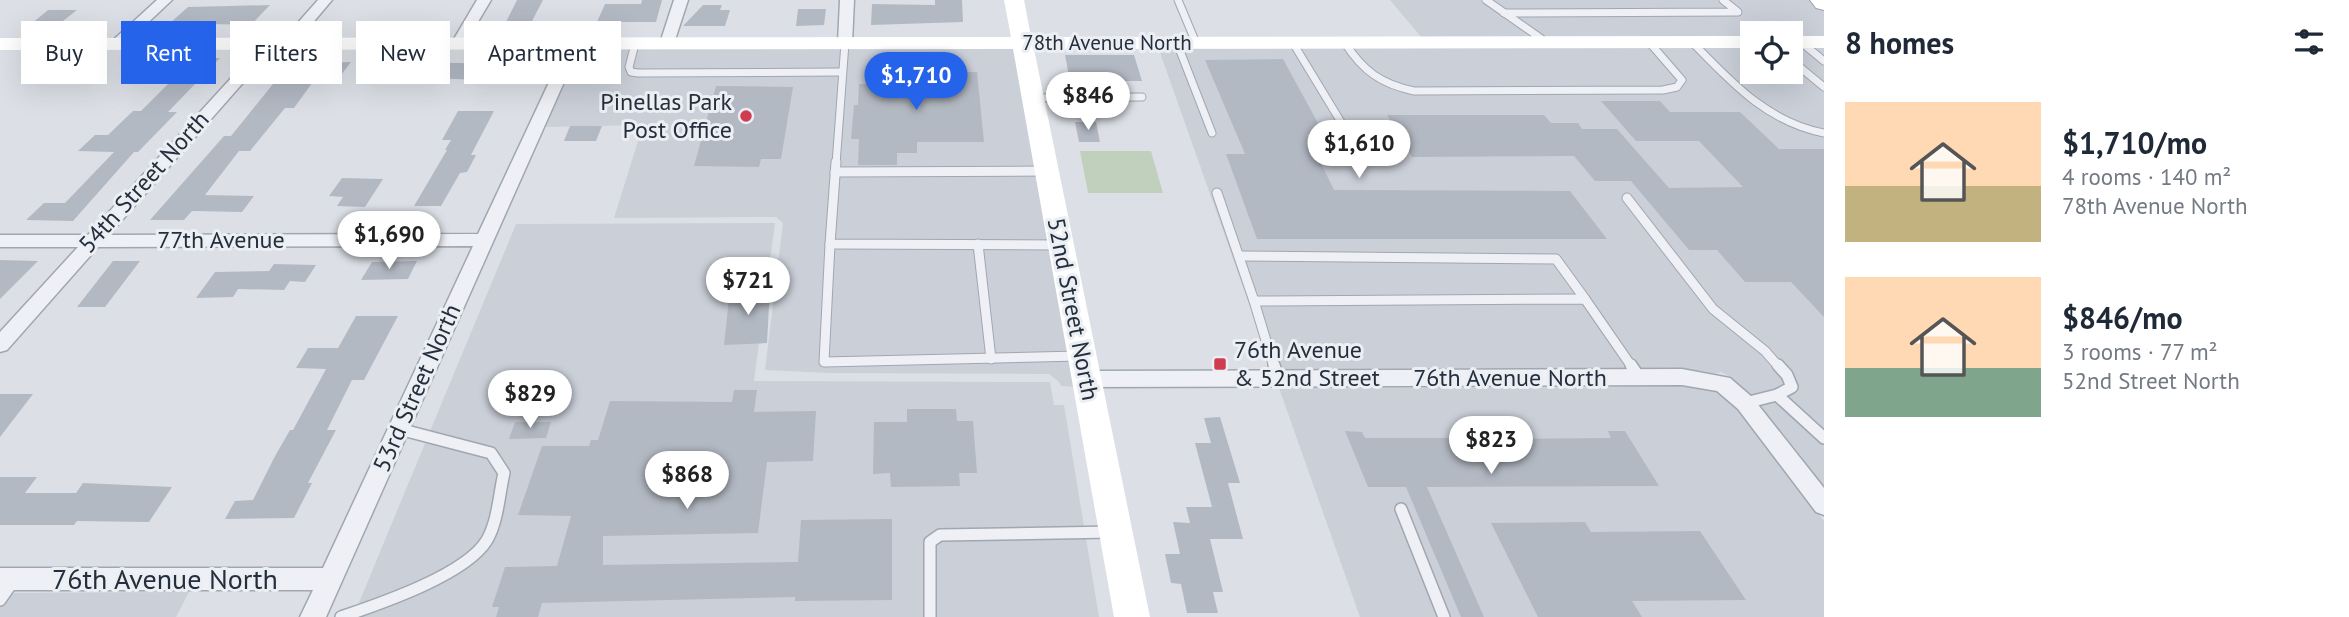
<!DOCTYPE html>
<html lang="en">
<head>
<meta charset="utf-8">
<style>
	:root { --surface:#fff; --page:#f6f6f7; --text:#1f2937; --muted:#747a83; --accent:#2563eb }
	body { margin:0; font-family:"PT Sans",sans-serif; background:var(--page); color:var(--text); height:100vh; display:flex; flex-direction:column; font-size:26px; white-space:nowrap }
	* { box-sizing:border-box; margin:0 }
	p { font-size:23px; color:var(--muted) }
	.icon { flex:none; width:38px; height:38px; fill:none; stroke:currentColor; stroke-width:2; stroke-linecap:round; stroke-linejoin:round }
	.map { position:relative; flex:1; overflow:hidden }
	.side { display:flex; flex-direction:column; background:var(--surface); width:525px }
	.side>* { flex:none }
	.hud { position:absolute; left:21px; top:21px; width:665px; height:63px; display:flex; gap:14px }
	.tools { position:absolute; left:1740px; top:21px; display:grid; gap:14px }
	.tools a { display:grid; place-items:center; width:63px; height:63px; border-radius:0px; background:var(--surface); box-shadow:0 7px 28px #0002; font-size:35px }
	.price { position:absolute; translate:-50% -60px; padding:0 16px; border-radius:24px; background:#fff; color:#222; font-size:23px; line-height:46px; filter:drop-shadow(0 2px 4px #0008) }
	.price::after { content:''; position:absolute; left:50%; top:42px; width:21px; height:16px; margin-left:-10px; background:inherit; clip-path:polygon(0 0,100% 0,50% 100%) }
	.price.current { background:var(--accent); color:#fff }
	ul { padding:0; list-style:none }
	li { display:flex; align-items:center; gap:21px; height:175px; padding:0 21px }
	li span { display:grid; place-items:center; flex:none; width:196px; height:140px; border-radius:0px; color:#555 }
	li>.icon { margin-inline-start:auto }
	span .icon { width:84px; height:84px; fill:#fffc; stroke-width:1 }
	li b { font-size:30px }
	h2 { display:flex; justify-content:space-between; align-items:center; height:84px; padding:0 21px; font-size:30px }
	.tag { padding:0 24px; border-radius:0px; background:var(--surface); box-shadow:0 7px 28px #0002; font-size:24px; line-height:63px }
	.tag.current { background:var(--accent); color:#fff }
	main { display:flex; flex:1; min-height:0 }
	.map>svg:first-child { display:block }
</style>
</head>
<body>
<main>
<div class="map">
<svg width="1824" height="617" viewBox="0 0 1824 617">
	<rect width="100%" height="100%" fill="#dce0e6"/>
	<!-- built -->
	<g fill="#cacfd8">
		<polygon points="1390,0 1813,0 1824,8 1824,38 1790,38 1790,33 1752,33 1752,38 1422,38"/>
		<polygon points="1158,47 1752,47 1752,72 1790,72 1790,47 1824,47 1824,489 1731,377 1721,372 1715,374 1676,368 1272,369"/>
		<polygon points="581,48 1016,48 1077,387 1061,386 1059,382 1049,374 828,373 765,370 783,223 776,217 614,218 643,125 542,127"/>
		<polygon points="775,223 754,381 1050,382 1054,405 1064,405 1099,617 353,617 516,224"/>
		<polygon points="1688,387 1721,392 1735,405 1824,521 1824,617 1360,617 1279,388"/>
		<polygon points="189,592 176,617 0,617 0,593"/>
	</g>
	<!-- green -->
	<polygon fill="#c1d0bd" points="1080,151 1151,151 1163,193 1088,193"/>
	<!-- building -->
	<g fill="#b3b9c3">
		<polygon points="517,0 543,0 531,23 505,24"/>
		<polygon points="642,0 662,0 656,22 597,22 605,4 641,4"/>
		<polygon points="935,0 962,0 963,22 871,25 872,4 935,5"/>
		<polygon points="270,5 251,25 170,23 188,7"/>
		<polygon points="703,5 722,5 720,10 730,10 725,26 683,26"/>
		<polygon points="798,9 826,9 824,25 796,26"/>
		<polygon points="48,10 77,10 58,25 30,25"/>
		<polygon points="1065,55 1134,55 1142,81 1070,81"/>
		<polygon points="198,58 220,58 168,112 177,112 138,152 134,152 73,221 26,220 44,203 65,203 114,152 78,151 95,135 108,135 133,111 141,111 190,62"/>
		<polygon points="1283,59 1324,134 1307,135 1334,190 1570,191 1607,239 1257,239 1226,154 1245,154 1205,60"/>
		<polygon points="926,60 934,63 946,64 946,72 977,72 984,142 917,142 917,153 897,153 897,165 858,165 859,139 851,139 854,105 858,105 859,84 874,84 875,73 908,73 908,64 919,64"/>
		<polygon points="71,61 95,62 77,77 53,77"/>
		<polygon points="351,62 338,79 315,79 294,108 285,108 250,151 239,151 205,195 254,196 242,212 192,211 184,220 150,220 224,136 231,136 290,63"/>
		<polygon points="413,62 503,64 521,63 513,81 401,77"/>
		<polygon points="716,86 793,87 781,159 761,159 759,167 694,166"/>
		<polygon points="1601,101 1660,101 1670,112 1740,112 1779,149 1824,149 1824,317 1791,282 1745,282 1717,250 1689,250 1631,181 1595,181 1574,156 1412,157 1387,115 1544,115 1551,123 1578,123 1582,129 1617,129 1669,188 1743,187 1699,141 1636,141"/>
		<polygon points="458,111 494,111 471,155 476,155 467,172 460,173 441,206 414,206 447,150 445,150 451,140 442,140"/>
		<polygon points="1075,122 1096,122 1100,142 1079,142"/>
		<polygon points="570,126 602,126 596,141 564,141"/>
		<polygon points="342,178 383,179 365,207 337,206 343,197 329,196"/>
		<polygon points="0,260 38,261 0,299"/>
		<polygon points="113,261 140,261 105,307 77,307"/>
		<polygon points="417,261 408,279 361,280 372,262"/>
		<polygon points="274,264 316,265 305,282 290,281 284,290 238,289 233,297 196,298 215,272 269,271"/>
		<polygon points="770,288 767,343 724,345 730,289"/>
		<polygon points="356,316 398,316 364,380 352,380 327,430 336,430 308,483 312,483 294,518 225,519 235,501 253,500 274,458 290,430 293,430 326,369 296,368 308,348 338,348"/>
		<polygon points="734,390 757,390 754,412 816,411 813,461 767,462 758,533 603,536 603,565 798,562 801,520 892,519 892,600 795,601 795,597 542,603 538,617 496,617 499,607 492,607 505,567 557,566 571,516 518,515 542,446 589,446 591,440 598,440 610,401 732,402"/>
		<polygon points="0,394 33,394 0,437"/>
		<polygon points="907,409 956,409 957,421 973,421 977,473 959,473 960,486 891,487 890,473 873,474 874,422 907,422"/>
		<polygon points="1220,417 1240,483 1228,483 1243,539 1210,539 1223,592 1213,592 1218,613 1187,613 1181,584 1171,583 1165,554 1180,554 1173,522 1190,523 1186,507 1212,507 1195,443 1211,443 1204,418"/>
		<polygon points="515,422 551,422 546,438 509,439"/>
		<polygon points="1459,425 1489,426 1496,439 1611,438 1608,431 1625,431 1659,486 1427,487 1484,617 1461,617 1406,487 1368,487 1345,431 1362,432 1365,438 1466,438"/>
		<polygon points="0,477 37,477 25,493 76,493 83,483 172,487 149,522 77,521 74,525 0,525"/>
		<polygon points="1585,522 1591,532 1700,531 1746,600 1632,601 1642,617 1538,617 1491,523"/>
	</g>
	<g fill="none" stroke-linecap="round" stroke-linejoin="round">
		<defs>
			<g id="lane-far2">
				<polyline points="1178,0 1196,43"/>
				<polyline points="1486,0 1546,42"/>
				<polyline points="1504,13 1738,12 1723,0"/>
				<path d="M1692,42C1731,82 1767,122 1824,133"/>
				<polyline points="1801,42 1824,61"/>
				<polyline points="1177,43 1212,133"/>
				<polyline points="1293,43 1347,132"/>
				<path d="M1345,43C1363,71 1381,84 1414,91L1663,90L1677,87L1682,80L1649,42"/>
				<polyline points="635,44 629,67 631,72 638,73 842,72"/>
				<polyline points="1790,59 1824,87"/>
				<polyline points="1033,98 1142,97"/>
				<polyline points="836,164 845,43"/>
			</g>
			<g id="lane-far1">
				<polyline points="836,162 830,244 1059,245"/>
				<polyline points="835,172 1047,171"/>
				<polyline points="1217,193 1254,301"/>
				<polyline points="1627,198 1713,309 1765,351 1779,367"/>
				<polyline points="830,244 824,362 1079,356"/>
				<polyline points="978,244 991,359"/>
				<polyline points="1239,256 1556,259 1585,299"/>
				<polyline points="1274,367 1254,301 1585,299 1632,367"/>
			</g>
			<g id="lane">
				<polyline points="1274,365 1278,378"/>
				<polyline points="1631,365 1639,377"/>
				<polyline points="1777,395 1824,438"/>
				<polyline points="1745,403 1777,395 1792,387 1787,375 1778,365"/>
				<polyline points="1401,509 1444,617"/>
				<polyline points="0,600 14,580"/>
				<path d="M341,617C379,604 466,575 487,540C498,521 499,494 504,473L491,453L399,429"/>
				<polyline points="930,617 930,542 940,535 1112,532"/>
			</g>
			<g id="street">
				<polygon points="157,0 172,0 122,47 112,47 112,41"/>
				<polygon points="318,0 332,0 305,32 263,60 109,235 478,234 567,44 574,40 581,44 326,617 300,617 313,590 0,590 0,568 323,568 473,246 98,247 7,350 0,352 0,332 78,247 0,247 0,235 88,235 253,54 295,26"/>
				<polygon points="477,0 491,0 463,47 453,47 451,44"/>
				<polygon points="674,0 688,0 674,43 667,47 660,43"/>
				<polygon points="840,0 854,0 852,43 845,47 838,43"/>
				<polygon points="1682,369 1730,378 1752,397 1824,488 1824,515 1816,512 1738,409 1717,391 1682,385 1087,387 1080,385 1077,379 1080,373 1087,371"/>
			</g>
			<polygon id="primary" points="1810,0 1824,0 1824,10 1816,8"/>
		</defs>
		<!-- lane-far2 casing -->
		<use href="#lane-far2" stroke="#a1a7b0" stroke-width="9"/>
		<!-- lane-far1 casing -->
		<use href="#lane-far1" stroke="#a1a7b0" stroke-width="11"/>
		<!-- lane casing -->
		<use href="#lane" stroke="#a1a7b0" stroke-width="14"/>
		<!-- street casing -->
		<use href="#street" stroke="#a1a7b0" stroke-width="3"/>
		<!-- primary casing -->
		<use href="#primary" stroke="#9ba4b2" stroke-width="2"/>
		<!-- lane-far2 -->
		<use href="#lane-far2" stroke="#eef0f5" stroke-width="7"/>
		<!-- lane-far1 -->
		<use href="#lane-far1" stroke="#eef0f5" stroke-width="9"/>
		<!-- lane -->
		<use href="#lane" stroke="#eef0f5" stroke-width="11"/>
		<!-- street -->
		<use href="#street" fill="#eef0f5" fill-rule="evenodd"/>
		<!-- secondary -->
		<g fill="#fff" fill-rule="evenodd">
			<polygon points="1004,0 1024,0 1031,37 1752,36 1752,48 1034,49 1150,617 1114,617 1013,49 0,50 0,38 1011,37"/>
			<rect x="1790" y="36" width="34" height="12"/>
		</g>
		<!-- primary -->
		<use href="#primary" fill="#fff" fill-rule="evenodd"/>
	</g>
	<!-- markers -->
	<g fill="#cf3c51" stroke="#ebeff4" stroke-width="2.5">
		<circle cx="746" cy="116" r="7"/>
		<rect x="1213" y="357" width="14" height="14" rx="3.5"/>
	</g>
	<g text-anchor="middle" stroke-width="6" stroke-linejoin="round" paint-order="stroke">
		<!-- far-street labels -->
		<g font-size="21" fill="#252e3d" stroke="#ebeff4">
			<text x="1107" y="50">78th Avenue North</text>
		</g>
		<!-- poi labels -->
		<g font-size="24" fill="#252e3d" stroke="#ebeff4" text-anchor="end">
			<text x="732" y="110">Pinellas Park<tspan x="732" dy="28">Post Office</tspan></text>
			<text x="1234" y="358" text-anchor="start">76th Avenue<tspan x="1234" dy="28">&amp; 52nd Street</tspan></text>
		</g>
		<!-- street labels -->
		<g font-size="24" fill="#252e3d" stroke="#ebeff4">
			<text transform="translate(144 182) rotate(-48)" y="8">54th Street North</text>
			<text x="221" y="248">77th Avenue</text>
			<text transform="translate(1073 309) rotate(79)" y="8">52nd Street North</text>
			<text x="1510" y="386">76th Avenue North</text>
			<text transform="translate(417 388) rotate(-66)" y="8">53rd Street North</text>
		</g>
		<!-- near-street labels -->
		<g font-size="28" fill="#252e3d" stroke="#ebeff4">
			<text x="165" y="589">76th Avenue North</text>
		</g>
	</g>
</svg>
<div class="tools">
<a><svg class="icon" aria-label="locate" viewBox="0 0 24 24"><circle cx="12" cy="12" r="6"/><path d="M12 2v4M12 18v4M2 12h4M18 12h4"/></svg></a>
</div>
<b class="price current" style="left:916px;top:112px">$1,710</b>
<b class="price" style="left:1088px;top:132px">$846</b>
<b class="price" style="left:1359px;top:180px">$1,610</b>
<b class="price" style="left:389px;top:271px">$1,690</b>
<b class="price" style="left:748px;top:317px">$721</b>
<b class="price" style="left:530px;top:430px">$829</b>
<b class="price" style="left:1491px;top:476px">$823</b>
<b class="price" style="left:687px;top:511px">$868</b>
<div class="hud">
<a class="tag">Buy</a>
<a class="tag current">Rent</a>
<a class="tag">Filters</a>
<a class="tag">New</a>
<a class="tag">Apartment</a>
</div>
</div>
<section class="side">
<h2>8 homes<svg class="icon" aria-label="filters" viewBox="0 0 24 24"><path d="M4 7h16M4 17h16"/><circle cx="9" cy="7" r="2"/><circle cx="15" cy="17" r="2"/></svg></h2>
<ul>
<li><span style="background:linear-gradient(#ffd9b3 60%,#c2b280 0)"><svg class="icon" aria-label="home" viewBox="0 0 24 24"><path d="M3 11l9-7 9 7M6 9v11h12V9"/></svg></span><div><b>$1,710/mo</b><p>4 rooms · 140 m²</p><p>78th Avenue North</p></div></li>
<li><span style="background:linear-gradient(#ffd9b3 65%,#7fa58c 0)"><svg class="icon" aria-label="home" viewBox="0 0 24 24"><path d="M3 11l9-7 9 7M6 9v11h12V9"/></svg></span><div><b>$846/mo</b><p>3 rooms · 77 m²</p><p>52nd Street North</p></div></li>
</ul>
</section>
</main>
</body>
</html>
